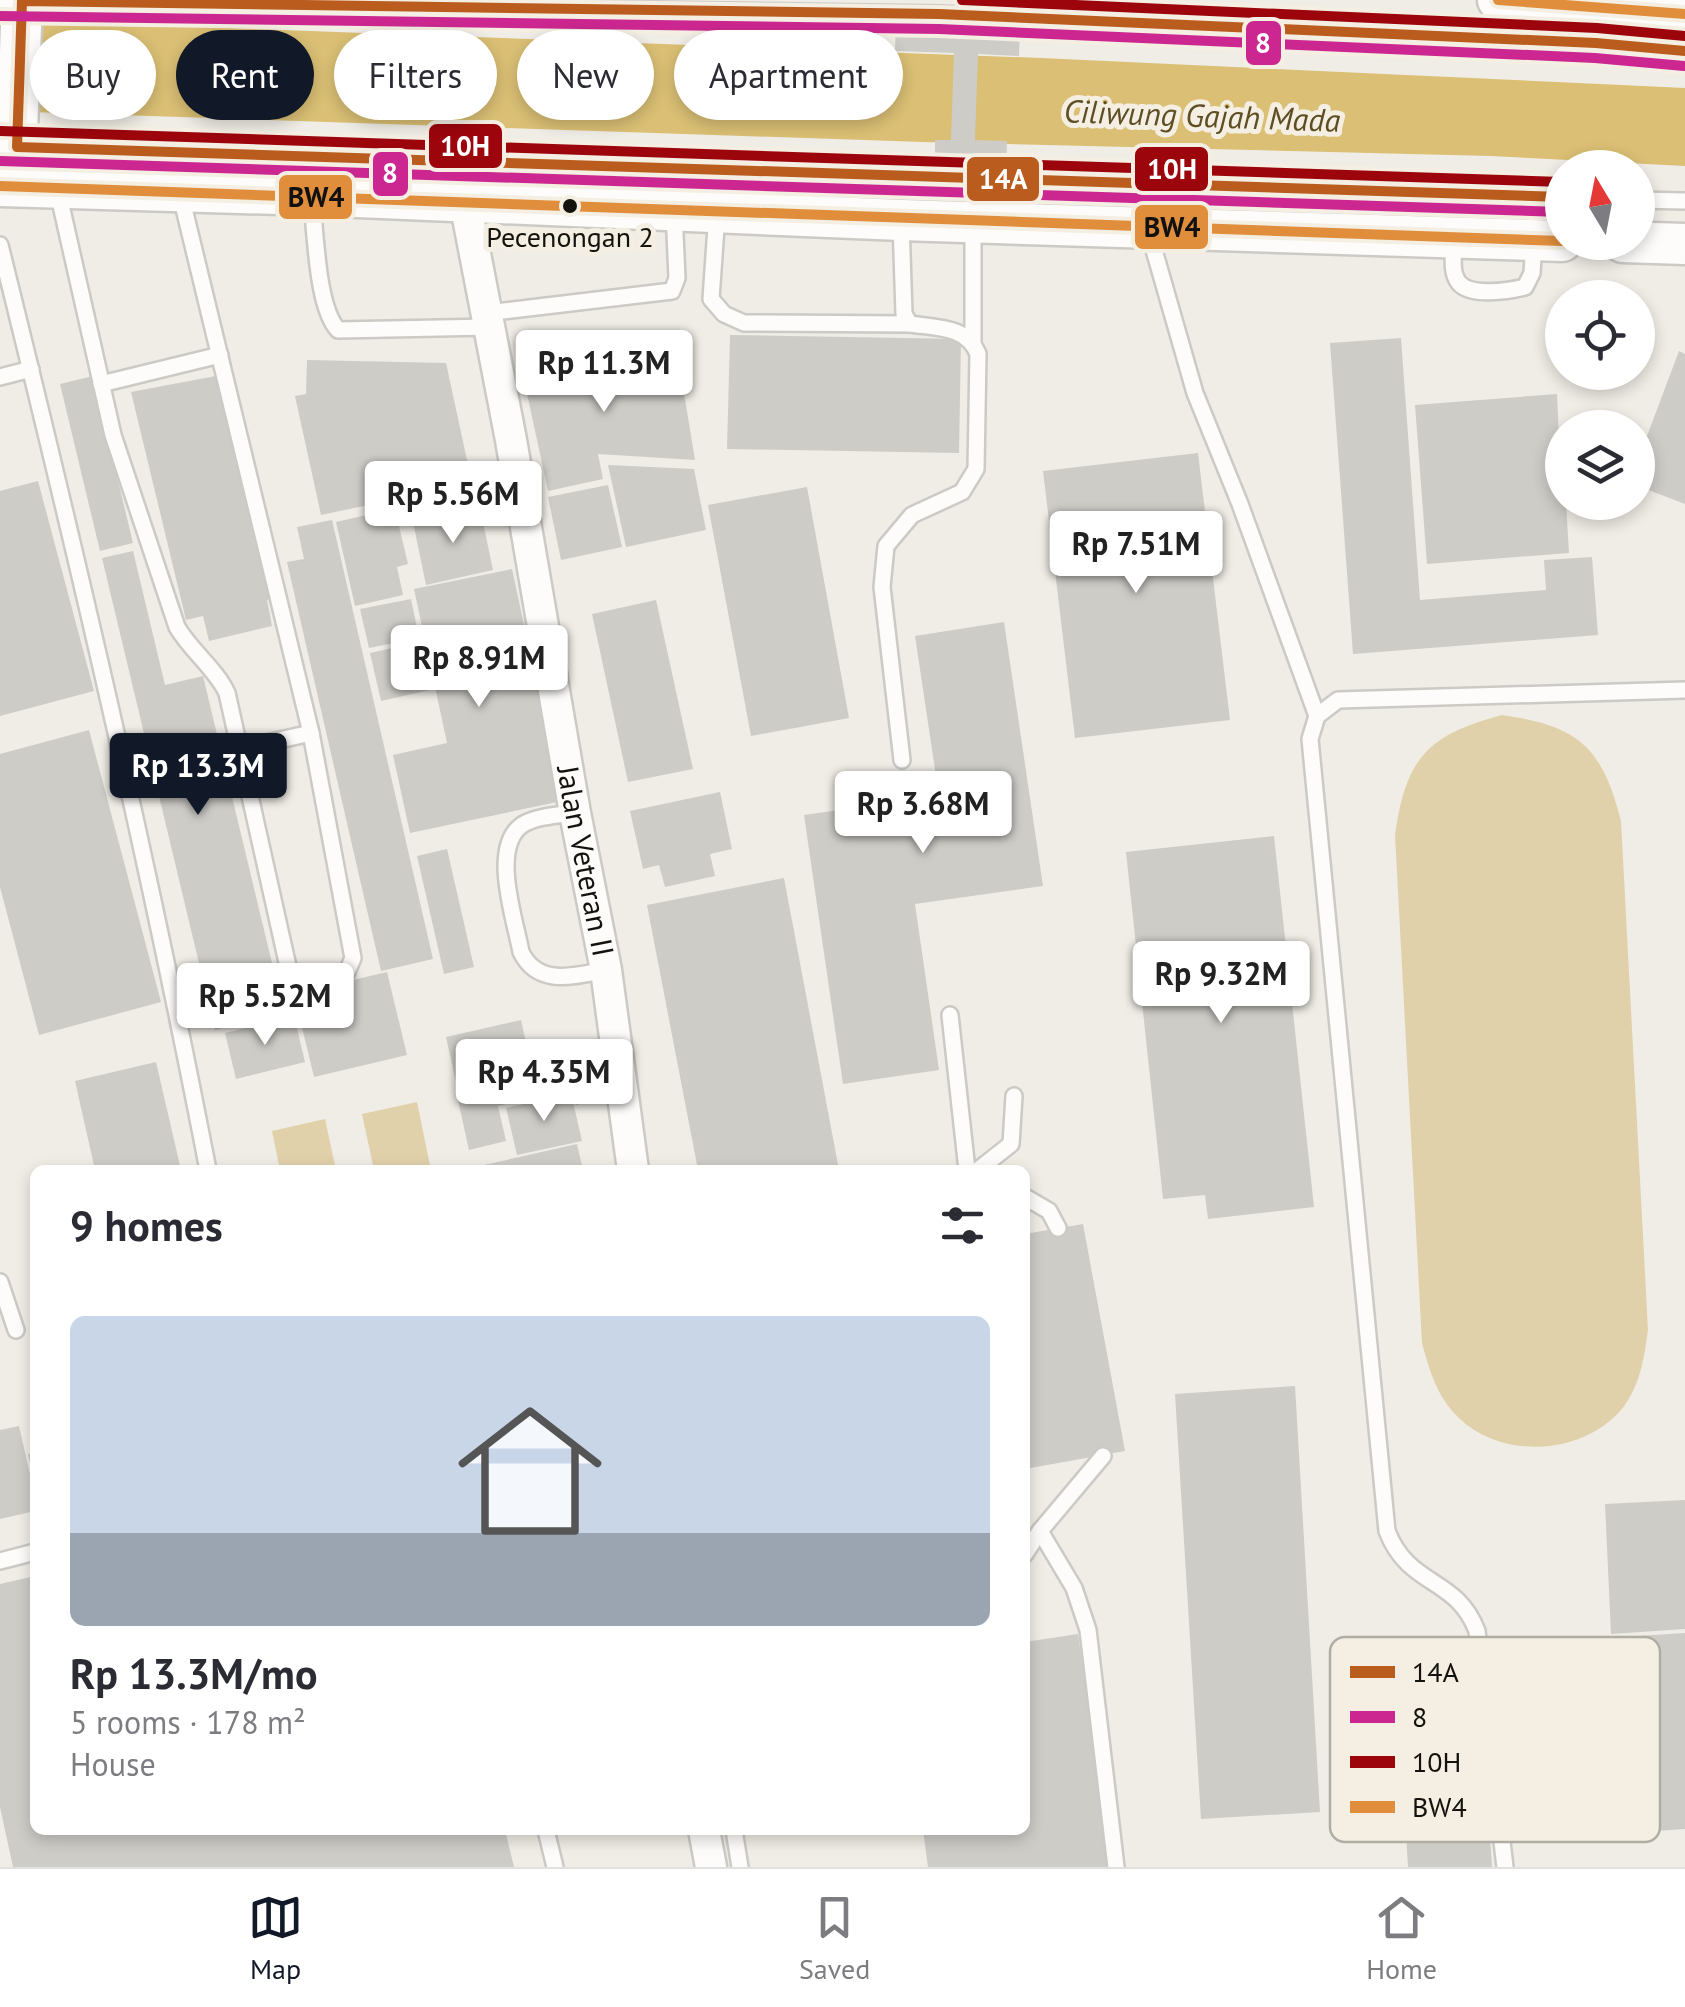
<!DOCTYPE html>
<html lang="en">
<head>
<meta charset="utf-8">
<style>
	:root { --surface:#fff; --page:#f2f2f3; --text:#2b2b33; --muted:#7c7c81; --line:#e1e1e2; --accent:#111827 }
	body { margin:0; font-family:"PT Sans",sans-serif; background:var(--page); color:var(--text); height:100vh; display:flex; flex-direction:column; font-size:38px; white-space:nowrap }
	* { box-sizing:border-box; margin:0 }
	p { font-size:32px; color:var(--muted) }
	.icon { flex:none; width:55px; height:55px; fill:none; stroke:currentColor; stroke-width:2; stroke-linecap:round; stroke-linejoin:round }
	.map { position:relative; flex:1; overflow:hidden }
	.drawer { position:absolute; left:30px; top:1165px; width:1000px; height:670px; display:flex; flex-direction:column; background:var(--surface); border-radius:15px; box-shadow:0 5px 15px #0003 }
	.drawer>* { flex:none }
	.hud { position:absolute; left:30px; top:30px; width:1000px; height:90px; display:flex; gap:20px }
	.needle { width:65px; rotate:350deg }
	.buttons { position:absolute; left:1545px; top:150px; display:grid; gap:20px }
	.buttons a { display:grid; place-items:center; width:110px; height:110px; border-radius:50%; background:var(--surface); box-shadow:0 5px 15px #0003; font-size:50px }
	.price { position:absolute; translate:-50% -85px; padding:0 22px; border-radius:10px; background:#fff; color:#222; font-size:32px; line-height:65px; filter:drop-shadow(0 2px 5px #0008) }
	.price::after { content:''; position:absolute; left:50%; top:60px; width:30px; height:22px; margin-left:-15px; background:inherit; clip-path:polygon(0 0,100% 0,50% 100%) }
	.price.selected { background:var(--accent); color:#fff }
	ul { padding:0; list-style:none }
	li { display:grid; align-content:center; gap:20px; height:530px; padding:0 40px }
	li+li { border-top:2px solid var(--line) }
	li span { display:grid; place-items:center; height:310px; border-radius:15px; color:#555 }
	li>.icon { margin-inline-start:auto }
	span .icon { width:180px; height:180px; fill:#fffc; stroke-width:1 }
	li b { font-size:42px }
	h2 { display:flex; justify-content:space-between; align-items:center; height:120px; padding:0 40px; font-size:42px }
	.chip { padding:0 35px; border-radius:45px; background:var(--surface); box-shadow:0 5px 15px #0003; font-size:35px; line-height:90px }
	.chip.selected { background:var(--accent); color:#fff }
	.menu { display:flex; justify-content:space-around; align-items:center; height:140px; border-top:2px solid var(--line); background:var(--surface); font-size:28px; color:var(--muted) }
	.menu a { display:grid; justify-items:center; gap:5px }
	.menu .selected { color:var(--accent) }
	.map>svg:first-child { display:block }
</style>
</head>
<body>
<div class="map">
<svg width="1685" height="1867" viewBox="0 0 1685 1867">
	<rect width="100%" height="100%" fill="#f0ede6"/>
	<!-- green -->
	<g fill="#e1d1ab">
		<path d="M1502,715C1578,726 1602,746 1621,821L1648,1330C1644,1359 1640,1387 1621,1410C1582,1455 1502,1460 1459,1418C1437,1397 1430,1372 1422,1343L1395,835C1406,758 1427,735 1502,715Z"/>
		<polygon points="417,1102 431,1170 374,1170 362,1114"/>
		<polygon points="325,1119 336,1170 280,1170 272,1131"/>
	</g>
	<!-- water -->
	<polygon fill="#dabf74" points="67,22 1041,58 1685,88 1685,166 1491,156 923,142 0,111 0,23"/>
	<!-- building -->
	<g fill="#ceccc7">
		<polygon points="896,22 1020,26 1019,56 978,54 975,140 1007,141 1006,172 935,170 935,140 951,140 954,53 895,51"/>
		<polygon points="730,335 961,339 959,453 727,449"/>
		<polygon points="1401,338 1420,600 1546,590 1544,560 1592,557 1598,635 1353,654 1330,343"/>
		<polygon points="1679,351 1685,354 1685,504 1638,486 1638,460"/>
		<polygon points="534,355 680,369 695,460 598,454 603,479 548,491 523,375"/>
		<polygon points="307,360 446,363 472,483 321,515 295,396 306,394"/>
		<polygon points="221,375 272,598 267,600 272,626 209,641 203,616 186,620 131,392"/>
		<polygon points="93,376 133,543 100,551 60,384"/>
		<polygon points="1557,394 1562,502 1566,502 1569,553 1427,564 1415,405"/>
		<polygon points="1198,453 1230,720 1075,738 1043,471"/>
		<polygon points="608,465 694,469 706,530 626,547"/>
		<polygon points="38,481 94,691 0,716 0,491"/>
		<polygon points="608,485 622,547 561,560 548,497"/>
		<polygon points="807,487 849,718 751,736 708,505"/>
		<polygon points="480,508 493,570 426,585 413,522"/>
		<polygon points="384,511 387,525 398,522 408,564 397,567 403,595 355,606 336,522"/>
		<polygon points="332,520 433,959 381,971 287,562 304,559 297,527"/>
		<polygon points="133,551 165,685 203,676 284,1013 215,1030 102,558"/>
		<polygon points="512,569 562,801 410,833 393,755 447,743 414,589"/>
		<polygon points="411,599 419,638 369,648 360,609"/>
		<polygon points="656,600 693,769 628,782 592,614"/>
		<polygon points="1004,622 1043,886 915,904 939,1070 843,1084 804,815 939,796 915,636"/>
		<polygon points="420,642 430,690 381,701 370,653"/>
		<polygon points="89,730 161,1002 39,1035 0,887 0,754"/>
		<polygon points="720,792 732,849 710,854 715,876 665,887 659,865 643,869 630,811"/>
		<polygon points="1274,836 1314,1207 1208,1219 1205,1195 1163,1199 1126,852"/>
		<polygon points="447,849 474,967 444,974 417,856"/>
		<polygon points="784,878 839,1170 698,1170 647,905"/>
		<polygon points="387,972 407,1055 314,1077 294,994"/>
		<polygon points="294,1016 305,1062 236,1079 225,1033"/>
		<polygon points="521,1020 533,1074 458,1091 446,1037"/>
		<polygon points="599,1055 609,1097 576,1105 567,1063"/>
		<polygon points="156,1062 181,1170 95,1170 75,1081"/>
		<polygon points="543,1076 547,1094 498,1106 506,1141 469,1150 457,1096"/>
		<polygon points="571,1093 582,1141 517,1155 506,1108"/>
		<polygon points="577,1144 583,1170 485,1170 484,1165"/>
		<polygon points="1083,1224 1125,1451 1025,1469 1025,1234"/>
		<polygon points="1295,1386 1320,1812 1201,1819 1175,1394"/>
		<polygon points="19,1426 35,1496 35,1511 0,1519 0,1430"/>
		<polygon points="35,1453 35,1476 33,1477 28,1454"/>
		<polygon points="1685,1500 1685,1629 1611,1634 1605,1504"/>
		<polygon points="35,1576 35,1830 505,1830 514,1867 13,1867 0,1807 0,1584"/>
		<polygon points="1685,1633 1685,1829 1541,1839 1528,1643"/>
		<polygon points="1078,1634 1112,1867 928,1867 923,1830 1025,1830 1025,1642"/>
		<polygon points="1487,1792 1492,1867 1408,1867 1404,1798"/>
	</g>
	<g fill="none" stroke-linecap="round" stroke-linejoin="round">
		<defs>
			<g id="service">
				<polyline points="0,1 939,14 1596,43 1685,51"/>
				<polyline points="19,147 1562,197"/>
				<path d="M58,192L113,435L177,627C191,651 215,668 227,693L289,971L300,983H324L347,972L353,958L311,733L180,192"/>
				<path d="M311,196C316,230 316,306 338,330L490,327"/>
				<polyline points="1638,200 1685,201"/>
				<polyline points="717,213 711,299 724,314 744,323 910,324"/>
				<path d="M901,222L904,314L910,324C937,328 967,326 978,354L976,469L962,492L912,515L886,546L882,587L902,760"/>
				<polyline points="973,226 973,342"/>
				<polyline points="1148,229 1195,393 1240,504 1317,716"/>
				<path d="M1454,241C1454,254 1450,272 1459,283C1471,297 1508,291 1525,287L1532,273L1534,243"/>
				<path d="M0,245C76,552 148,859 208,1170"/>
				<polyline points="487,313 672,291 677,278 674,211"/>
				<polyline points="0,377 31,369"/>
				<polyline points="101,384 220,355"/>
				<polyline points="239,749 311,733"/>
				<path d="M575,813C559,815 536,816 522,825C490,848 515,919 521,952C538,987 574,976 606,970"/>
				<polyline points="950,1015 967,1170"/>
				<polyline points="978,1170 1011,1144 1014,1096"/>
				<polyline points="1025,1197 1049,1211 1058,1228"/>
				<polyline points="0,1282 16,1330"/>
				<polyline points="1040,1531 1074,1588 1088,1630 1116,1867"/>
				<polyline points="1025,1554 1040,1531 1103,1456"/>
				<polyline points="0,1561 35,1552"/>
				<polyline points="546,1830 555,1867"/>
				<polyline points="734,1830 740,1867"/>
				<path d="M1505,1867L1477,1631C1456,1576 1409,1588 1387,1531L1310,739L1317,716L1338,700L1685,690"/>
			</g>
			<g id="minor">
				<path id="s1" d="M465,202L511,440L575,813L606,970L633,1170"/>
				<polyline points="704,1830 711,1867"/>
			</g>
			<g id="secondary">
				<polyline points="1498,0 1685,14"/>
				<polyline points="0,186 311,195 901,220 1562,241"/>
				<polyline points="15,186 22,0"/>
				<polyline points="1623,242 1685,244"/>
			</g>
		</defs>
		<!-- service casing -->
		<use href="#service" stroke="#cccac5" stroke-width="20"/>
		<!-- minor casing -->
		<use href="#minor" stroke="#cccac5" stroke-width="35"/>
		<!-- secondary casing -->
		<use href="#secondary" stroke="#cccac5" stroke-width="45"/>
		<!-- service -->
		<use href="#service" stroke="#fdfcfb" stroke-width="15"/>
		<!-- minor -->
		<use href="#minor" stroke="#fdfcfb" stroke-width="30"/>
		<!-- secondary -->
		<use href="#secondary" stroke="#fdfcfb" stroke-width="40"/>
		<defs>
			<polyline id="bus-1" points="1562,197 17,147 22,1 939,14 1596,43 1685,51"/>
			<g id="bus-2">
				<polyline points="0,16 939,29 1595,58 1684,66"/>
				<polyline points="0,161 1562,212"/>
			</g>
			<g id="bus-3">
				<polyline points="962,0 1597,28 1685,36"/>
				<polyline points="0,131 1562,182"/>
			</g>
			<g id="bus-4">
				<polyline points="1498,0 1685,14"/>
				<polyline points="0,186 1562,241"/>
			</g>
		</defs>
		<!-- bus-1 casing -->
		<use href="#bus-1" stroke="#f4efe2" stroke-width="18"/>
		<!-- bus-2 casing -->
		<use href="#bus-2" stroke="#f4efe2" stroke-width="18"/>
		<!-- bus-3 casing -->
		<use href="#bus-3" stroke="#f4efe2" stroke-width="18"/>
		<!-- bus-4 casing -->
		<use href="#bus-4" stroke="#f4efe2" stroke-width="18"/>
		<!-- bus-1 -->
		<use href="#bus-1" stroke="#ba5c1e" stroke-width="10"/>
		<!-- bus-2 -->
		<use href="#bus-2" stroke="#cc2790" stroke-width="10"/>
		<!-- bus-3 -->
		<use href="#bus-3" stroke="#9c050c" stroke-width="10"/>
		<!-- bus-4 -->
		<use href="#bus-4" stroke="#e08e3c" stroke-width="10"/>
	</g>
	<!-- markers -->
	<circle fill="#13120d" stroke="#f4efe2" stroke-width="4" cx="570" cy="206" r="9"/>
	<g text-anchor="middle" stroke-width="10" stroke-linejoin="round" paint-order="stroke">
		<!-- bus labels -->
		<g font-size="28" fill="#13120d" stroke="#f4efe2">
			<text x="570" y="247">Pecenongan 2</text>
		</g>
		<!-- street labels -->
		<g font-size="30" fill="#13120d" stroke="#f4efe2">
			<text dy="10" stroke="none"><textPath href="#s1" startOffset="670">Jalan Veteran II</textPath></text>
		</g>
		<!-- water labels -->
		<g font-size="32" font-style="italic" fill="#5f4e24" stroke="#f4efe2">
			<text transform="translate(1202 116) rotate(2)" y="11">Ciliwung Gajah Mada</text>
		</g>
	</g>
	<!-- legend -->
	<rect x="1330" y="1637" width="330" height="205" rx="15" fill="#f4efe2" stroke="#b0ada2" stroke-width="2.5"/>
	<rect x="1350" y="1666" width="45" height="12" fill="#ba5c1e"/>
	<rect x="1350" y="1711" width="45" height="12" fill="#cc2790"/>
	<rect x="1350" y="1756" width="45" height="12" fill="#9c050c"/>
	<rect x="1350" y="1801" width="45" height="12" fill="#e08e3c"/>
	<g font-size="28" fill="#13120d">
		<text x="1412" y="1682">14A</text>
		<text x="1412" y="1727">8</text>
		<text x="1412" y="1772">10H</text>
		<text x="1412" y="1817">BW4</text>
	</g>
	<g stroke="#f4efe2" stroke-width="4">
		<rect x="1244" y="19" width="39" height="48" rx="10" fill="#cc2790"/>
		<rect x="427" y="122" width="77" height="48" rx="10" fill="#9c050c"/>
		<rect x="1133" y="145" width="77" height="48" rx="10" fill="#9c050c"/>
		<rect x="371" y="150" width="39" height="48" rx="10" fill="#cc2790"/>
		<rect x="965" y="155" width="76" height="48" rx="10" fill="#ba5c1e"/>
		<rect x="277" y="173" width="77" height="48" rx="10" fill="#e08e3c"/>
		<rect x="1133" y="203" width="77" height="48" rx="10" fill="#e08e3c"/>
	</g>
	<g font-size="28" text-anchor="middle" font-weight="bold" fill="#fff">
		<text x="1263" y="53">8</text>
		<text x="465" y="156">10H</text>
		<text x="1172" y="179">10H</text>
		<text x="390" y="183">8</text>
		<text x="1003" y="189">14A</text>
	</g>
	<g font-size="28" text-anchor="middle" font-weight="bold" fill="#111">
		<text x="316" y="207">BW4</text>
		<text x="1172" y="237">BW4</text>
	</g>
</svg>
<div class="buttons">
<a><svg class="needle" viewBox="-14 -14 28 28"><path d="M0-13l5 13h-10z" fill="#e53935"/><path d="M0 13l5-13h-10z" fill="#7c7c81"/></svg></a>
<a><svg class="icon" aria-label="locate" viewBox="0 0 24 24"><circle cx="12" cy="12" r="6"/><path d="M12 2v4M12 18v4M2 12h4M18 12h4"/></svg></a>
<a><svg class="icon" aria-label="layers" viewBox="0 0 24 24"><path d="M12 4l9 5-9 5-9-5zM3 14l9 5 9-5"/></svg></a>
</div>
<b class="price" style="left:604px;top:415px">Rp 11.3M</b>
<b class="price" style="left:453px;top:546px">Rp 5.56M</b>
<b class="price" style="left:1136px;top:596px">Rp 7.51M</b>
<b class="price" style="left:479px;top:710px">Rp 8.91M</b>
<b class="price selected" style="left:198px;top:818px">Rp 13.3M</b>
<b class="price" style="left:923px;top:856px">Rp 3.68M</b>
<b class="price" style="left:1221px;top:1026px">Rp 9.32M</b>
<b class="price" style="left:265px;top:1048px">Rp 5.52M</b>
<b class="price" style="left:544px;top:1124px">Rp 4.35M</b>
<div class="hud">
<a class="chip">Buy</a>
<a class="chip selected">Rent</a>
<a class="chip">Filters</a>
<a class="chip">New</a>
<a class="chip">Apartment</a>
</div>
<section class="drawer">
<h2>9 homes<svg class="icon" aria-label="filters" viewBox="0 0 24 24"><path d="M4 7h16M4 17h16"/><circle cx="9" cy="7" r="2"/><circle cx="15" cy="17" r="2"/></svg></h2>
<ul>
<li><span style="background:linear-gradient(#c9d6e8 70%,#9aa5b1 0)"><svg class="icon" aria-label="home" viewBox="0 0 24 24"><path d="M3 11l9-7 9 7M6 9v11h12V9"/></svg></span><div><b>Rp 13.3M/mo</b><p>5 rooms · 178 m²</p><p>House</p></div></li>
</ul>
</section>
</div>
<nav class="menu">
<a class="selected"><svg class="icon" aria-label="map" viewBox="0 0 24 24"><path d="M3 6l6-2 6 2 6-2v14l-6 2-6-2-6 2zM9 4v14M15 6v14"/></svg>Map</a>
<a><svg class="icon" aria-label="saved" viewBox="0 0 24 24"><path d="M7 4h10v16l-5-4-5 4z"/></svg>Saved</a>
<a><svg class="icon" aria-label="home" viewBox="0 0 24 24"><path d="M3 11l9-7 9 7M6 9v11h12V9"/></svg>Home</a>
</nav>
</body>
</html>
